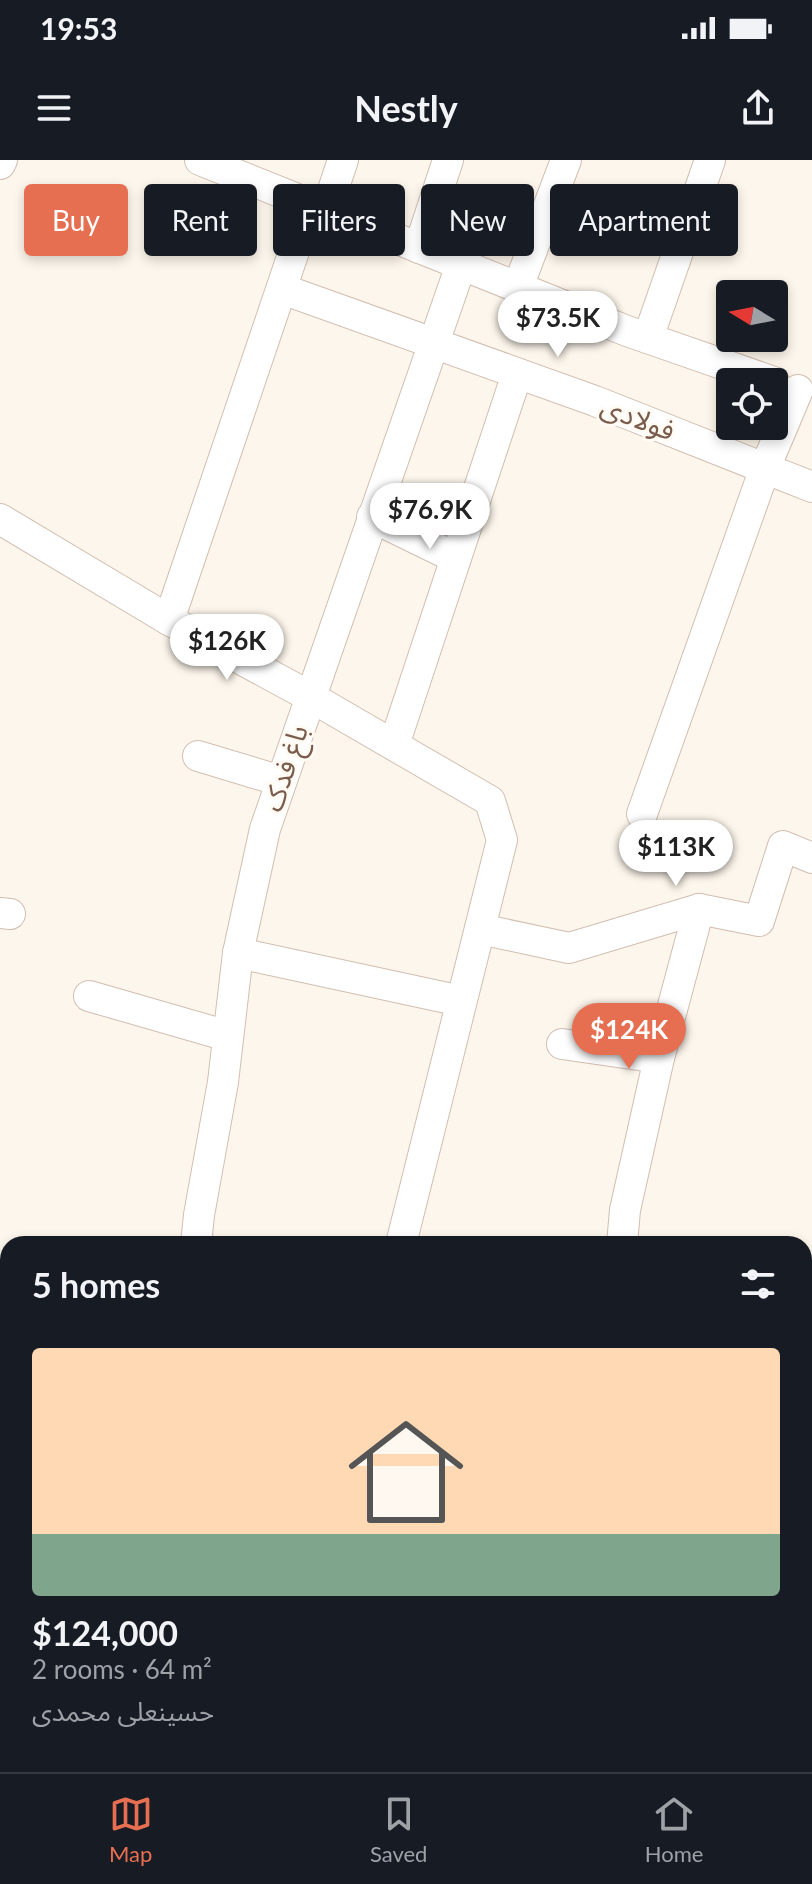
<!DOCTYPE html>
<html lang="en">
<head>
<meta charset="utf-8">
<style>
	:root { --surface:#171b24; --page:#20242c; --text:#f1f3f6; --muted:#9ea1a6; --line:#363941; --accent:#e76f51 }
	body { margin:0; font-family:Lato,"Noto Sans Arabic",sans-serif; background:var(--page); color:var(--text); height:100vh; display:flex; flex-direction:column; font-size:30px; white-space:nowrap }
	* { box-sizing:border-box; margin:0 }
	p { font-size:26px; color:var(--muted) }
	.icon { flex:none; width:44px; height:44px; fill:none; stroke:currentColor; stroke-width:2; stroke-linecap:round; stroke-linejoin:round }
	.map { position:relative; flex:1; overflow:hidden }
	.drawer { position:absolute; left:0px; top:1076px; width:812px; height:536px; display:flex; flex-direction:column; background:var(--surface); border-radius:24px 24px 0 0; box-shadow:0 4px 12px #0003 }
	.drawer>* { flex:none }
	.hud { position:absolute; left:24px; top:24px; width:764px; height:72px; display:flex; gap:16px }
	.needle { width:52px; rotate:280deg }
	.buttons { position:absolute; left:716px; top:120px; display:grid; gap:16px }
	.buttons a { display:grid; place-items:center; width:72px; height:72px; border-radius:8px; background:var(--surface); box-shadow:0 4px 12px #0003; font-size:40px }
	.price { position:absolute; translate:-50% -68px; padding:0 18px; border-radius:28px; background:#fff; color:#222; font-size:26px; line-height:52px; filter:drop-shadow(0 2px 4px #0008) }
	.price::after { content:''; position:absolute; left:50%; top:48px; width:24px; height:18px; margin-left:-12px; background:inherit; clip-path:polygon(0 0,100% 0,50% 100%) }
	.price.on { background:var(--accent); color:#fff }
	ul { padding:0; list-style:none }
	li { display:grid; align-content:center; gap:16px; height:424px; padding:0 32px }
	li+li { border-top:2px solid var(--line) }
	li span { display:grid; place-items:center; height:248px; border-radius:8px; color:#555 }
	li>.icon { margin-inline-start:auto }
	span .icon { width:144px; height:144px; fill:#fffc; stroke-width:1 }
	li b { font-size:34px }
	h2 { display:flex; justify-content:space-between; align-items:center; height:96px; padding:0 32px; font-size:34px }
	.pill { padding:0 28px; border-radius:8px; background:var(--surface); box-shadow:0 4px 12px #0003; font-size:28px; line-height:72px }
	.pill.on { background:var(--accent); color:#fff }
	.status { display:flex; justify-content:space-between; align-items:center; height:56px; padding:0 40px; background:var(--surface); direction:ltr }
	.status svg { height:22px; fill:currentColor }
	header { display:flex; justify-content:space-between; align-items:center; height:104px; padding:0 32px; background:var(--surface); font-size:36px; font-weight:700 }
	.dock { display:flex; justify-content:space-around; align-items:center; height:112px; border-top:2px solid var(--line); background:var(--surface); font-size:22px; color:var(--muted) }
	.dock a { display:grid; justify-items:center; gap:4px }
	.dock .on { color:var(--accent) }
	.map>svg:first-child { display:block }
</style>
</head>
<body>
<div class="status"><b>19:53</b><svg viewBox="0 0 49 12"><path d="M0 12V9h3v3zM5 12V6h3v6zM10 12V3h3v9zM15 12V0h3v12zM26 1h20v11H26zM47 4h2v5h-2z"/></svg></div>
<header><svg class="icon" aria-label="menu" viewBox="0 0 24 24"><path d="M4 6h16M4 12h16M4 18h16"/></svg>Nestly<svg class="icon" aria-label="share" viewBox="0 0 24 24"><path d="M12 15V3M7 8l5-5 5 5M5 13v7h14v-7"/></svg></header>
<div class="map">
<svg width="812" height="1612" viewBox="0 0 812 1612">
	<rect width="100%" height="100%" fill="#fdf6ec"/>
	<g fill="none" stroke-linecap="round" stroke-linejoin="round">
		<defs>
			<g id="minor">
				<polyline points="200,0 627,171 774,222"/>
				<polyline points="0,4 2,0"/>
				<polyline points="326,51 343,0"/>
				<polyline points="419,88 448,0"/>
				<polyline points="518,127 566,0"/>
				<polyline points="282,129 595,241 812,327"/>
				<polyline points="648,178 710,0"/>
				<polyline points="372,357 456,398"/>
				<polyline points="0,359 169,460 309,536 490,641 502,680 401,1084"/>
				<polyline points="169,460 310,44"/>
				<polyline points="394,585 517,214"/>
				<polyline points="198,596 281,621"/>
				<polyline points="642,654 765,308 798,230"/>
				<polyline points="0,753 10,754"/>
				<polyline points="480,769 569,788 699,749 759,761 783,686 812,698"/>
				<polyline points="238,793 461,841"/>
				<polyline points="89,836 228,876"/>
				<polyline points="562,884 659,898"/>
				<polyline points="196,1084 199,1055 223,922 238,793 265,669 461,105"/>
				<polyline points="622,1084 625,1050 659,898 699,749"/>
				<polyline points="804,1229 812,1195"/>
				<polyline points="804,1520 812,1479"/>
				<polyline points="0,1535 8,1544"/>
				<polyline points="46,1604 47,1612"/>
				<polyline points="124,1604 152,1612"/>
				<polyline points="266,1604 268,1612"/>
				<polyline points="488,1604 515,1612"/>
				<polyline points="786,1612 787,1604"/>
			</g>
		</defs>
		<!-- minor casing -->
		<use href="#minor" stroke="#d1beb0" stroke-width="32"/>
		<!-- minor -->
		<use href="#minor" stroke="#fff" stroke-width="30"/>
	</g>
	<g text-anchor="middle" stroke-width="6" stroke-linejoin="round" paint-order="stroke">
		<!-- street labels -->
		<g font-size="28" fill="#7a5c4d" stroke="#fffaf3">
			<text transform="translate(638 258) rotate(21)" y="10">فولادی</text>
			<text transform="translate(285 608) rotate(-72)" y="10">باغ فدک</text>
		</g>
	</g>
</svg>
<div class="buttons">
<a><svg class="needle" viewBox="-14 -14 28 28"><path d="M0-13l5 13h-10z" fill="#e53935"/><path d="M0 13l5-13h-10z" fill="#9ea1a6"/></svg></a>
<a><svg class="icon" aria-label="locate" viewBox="0 0 24 24"><circle cx="12" cy="12" r="6"/><path d="M12 2v4M12 18v4M2 12h4M18 12h4"/></svg></a>
</div>
<b class="price" style="left:558px;top:199px">$73.5K</b>
<b class="price" style="left:430px;top:391px">$76.9K</b>
<b class="price" style="left:227px;top:522px">$126K</b>
<b class="price" style="left:676px;top:728px">$113K</b>
<b class="price on" style="left:629px;top:911px">$124K</b>
<div class="hud">
<a class="pill on">Buy</a>
<a class="pill">Rent</a>
<a class="pill">Filters</a>
<a class="pill">New</a>
<a class="pill">Apartment</a>
</div>
<section class="drawer">
<h2>5 homes<svg class="icon" aria-label="filters" viewBox="0 0 24 24"><path d="M4 7h16M4 17h16"/><circle cx="9" cy="7" r="2"/><circle cx="15" cy="17" r="2"/></svg></h2>
<ul>
<li><span style="background:linear-gradient(#ffd9b3 75%,#7fa58c 0)"><svg class="icon" aria-label="home" viewBox="0 0 24 24"><path d="M3 11l9-7 9 7M6 9v11h12V9"/></svg></span><div><b>$124,000</b><p>2 rooms · 64 m²</p><p>حسینعلی محمدی</p></div></li>
</ul>
</section>
</div>
<nav class="dock">
<a class="on"><svg class="icon" aria-label="map" viewBox="0 0 24 24"><path d="M3 6l6-2 6 2 6-2v14l-6 2-6-2-6 2zM9 4v14M15 6v14"/></svg>Map</a>
<a><svg class="icon" aria-label="saved" viewBox="0 0 24 24"><path d="M7 4h10v16l-5-4-5 4z"/></svg>Saved</a>
<a><svg class="icon" aria-label="home" viewBox="0 0 24 24"><path d="M3 11l9-7 9 7M6 9v11h12V9"/></svg>Home</a>
</nav>
</body>
</html>
